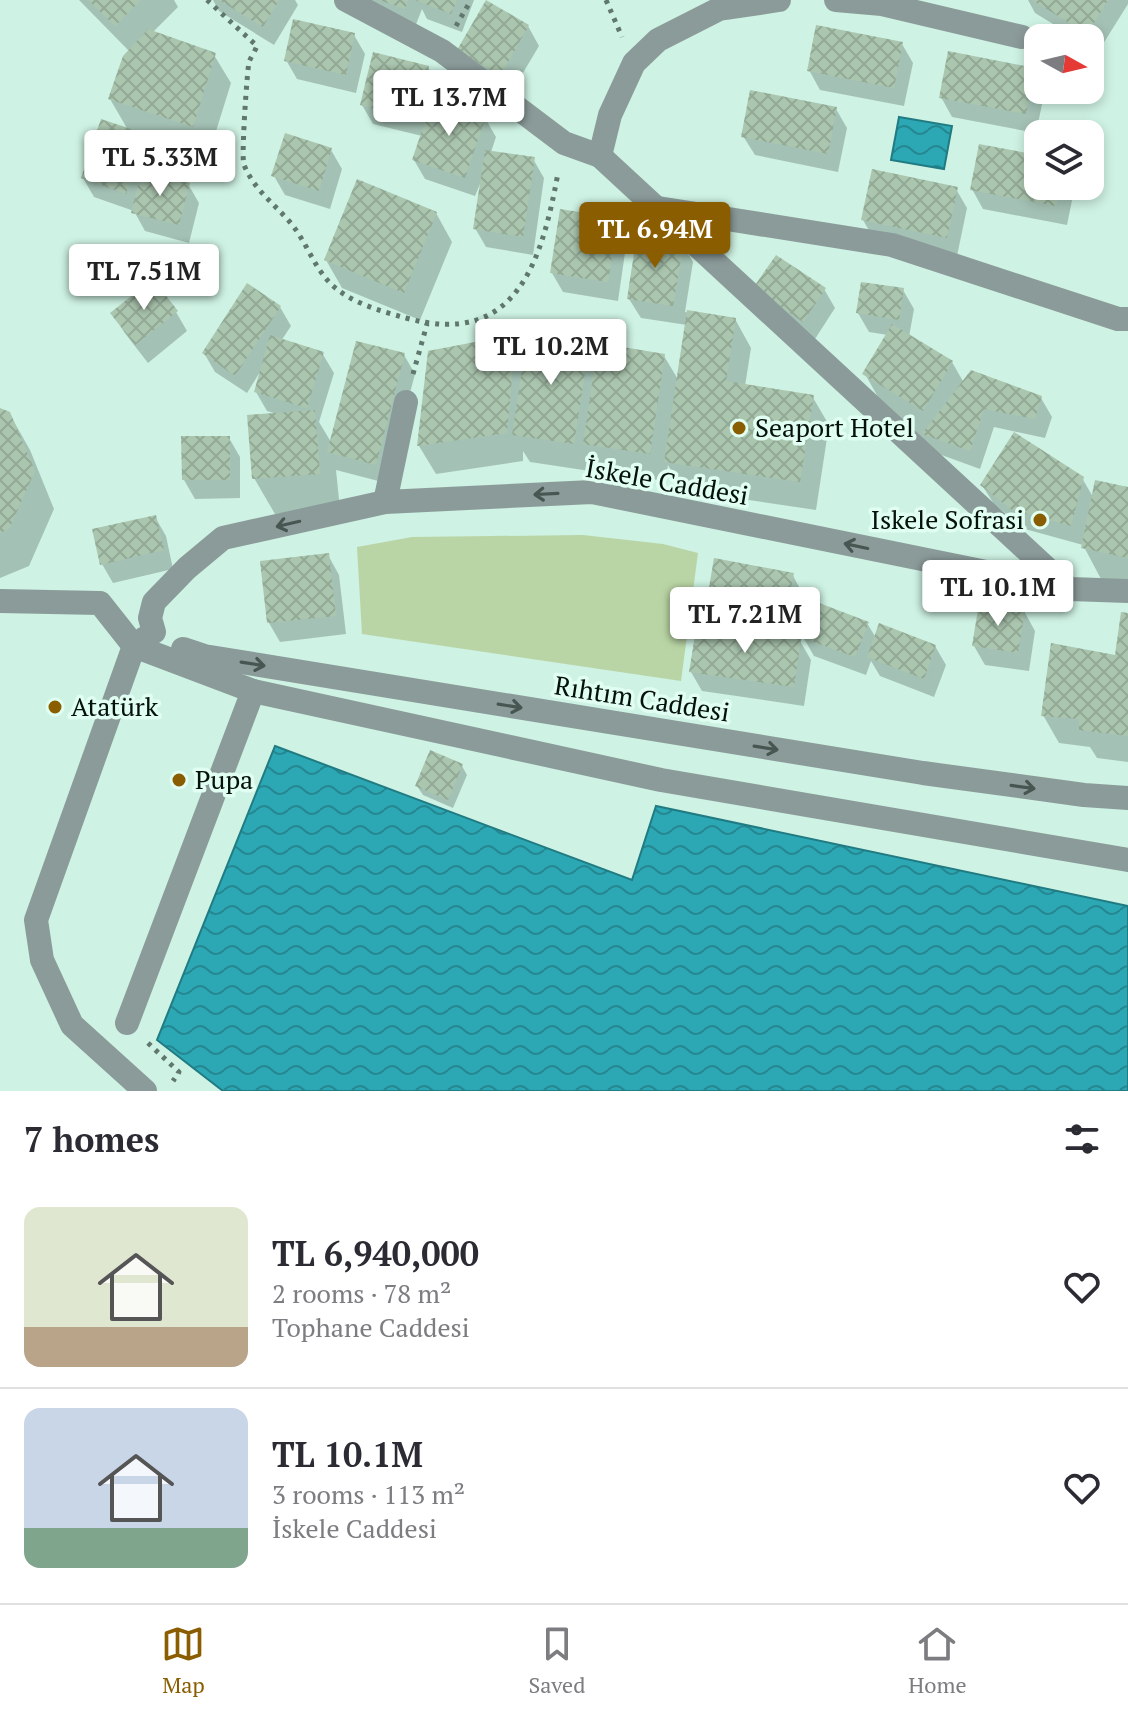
<!DOCTYPE html>
<html lang="en">
<head>
<meta charset="utf-8">
<style>
	:root { --surface:#fff; --page:#f2f2f3; --text:#2b2b33; --muted:#7c7c81; --line:#e1e1e2; --accent:#8a5d00 }
	body { margin:0; font-family:"PT Serif",serif; background:var(--page); color:var(--text); height:100vh; display:flex; flex-direction:column; font-size:30px; white-space:nowrap }
	* { box-sizing:border-box; margin:0 }
	p { font-size:26px; color:var(--muted) }
	.icon { flex:none; width:44px; height:44px; fill:none; stroke:currentColor; stroke-width:2; stroke-linecap:round; stroke-linejoin:round }
	.map { position:relative; height:1091px; overflow:hidden }
	.drawer { display:flex; flex-direction:column; background:var(--surface); flex:1 }
	.drawer>* { flex:none }
	.needle { width:52px; rotate:98deg }
	.fabs { position:absolute; left:1024px; top:24px; display:grid; gap:16px }
	.fabs a { display:grid; place-items:center; width:80px; height:80px; border-radius:16px; background:var(--surface); box-shadow:0 4px 12px #0003; font-size:40px }
	.price { position:absolute; translate:-50% -68px; padding:0 18px; border-radius:8px; background:#fff; color:#222; font-size:26px; line-height:52px; filter:drop-shadow(0 2px 4px #0008) }
	.price::after { content:''; position:absolute; left:50%; top:48px; width:24px; height:18px; margin-left:-12px; background:inherit; clip-path:polygon(0 0,100% 0,50% 100%) }
	.price.current { background:var(--accent); color:#fff }
	ul { padding:0; list-style:none }
	li { display:flex; align-items:center; gap:24px; height:200px; padding:0 24px }
	li+li { border-top:2px solid var(--line) }
	li span { display:grid; place-items:center; flex:none; width:224px; height:160px; border-radius:16px; color:#555 }
	li>.icon { margin-inline-start:auto }
	span .icon { width:96px; height:96px; fill:#fffc; stroke-width:1 }
	li b { font-size:34px }
	h2 { display:flex; justify-content:space-between; align-items:center; height:96px; padding:0 24px; font-size:34px }
	.menu { display:flex; justify-content:space-around; align-items:center; height:112px; border-top:2px solid var(--line); background:var(--surface); font-size:22px; color:var(--muted) }
	.menu a { display:grid; justify-items:center; gap:4px }
	.menu .current { color:var(--accent) }
	.map>svg:first-child { display:block }
</style>
</head>
<body>
<div class="map">
<svg width="1128" height="1091" viewBox="0 0 1128 1091">
	<defs>
		<pattern id="water-waves" width="16" height="10" patternUnits="userSpaceOnUse" patternTransform="scale(2)"><rect width="16" height="10" fill="#2ca8b4"/><path d="M0 5q4-4 8 0t8 0" fill="none" stroke="#248791"/></pattern>
		<pattern id="building-cross-hatch" width="8" height="8" patternUnits="userSpaceOnUse" patternTransform="scale(2)"><rect width="8" height="8" fill="#abc6af"/><path d="M0 0l8 8M0 8l8-8" fill="none" stroke="#92a995"/></pattern>
	</defs>
	<rect width="100%" height="100%" fill="#cef2e3"/>
	<!-- green -->
	<polygon fill="#bad5a5" points="583,535 663,544 698,553 681,681 362,634 357,547 412,537"/>
	<!-- water -->
	<g fill="url(#water-waves)" stroke="#207b82" stroke-width="2">
		<polygon points="899,117 952,126 944,169 891,160"/>
		<polygon points="275,746 632,880 656,806 1128,906 1128,1091 223,1091 157,1040"/>
	</g>
	<!-- shadow -->
	<g fill="#0003">
		<polygon points="79,0 174,0 178,7 152,33 214,55 231,83 209,154 143,133 156,155 149,174 188,184 199,203 189,243 145,231 134,211 94,197 83,178 128,130 110,99 130,52"/>
		<polygon points="213,0 295,0 298,5 274,45 219,11"/>
		<polygon points="361,0 474,0 462,32 427,19 422,9 415,27"/>
		<polygon points="1028,0 1128,0 1128,4 1098,52 1090,47 1090,38 1076,38 1035,13"/>
		<polygon points="528,26 539,46 511,93 459,50"/>
		<polygon points="354,35 365,54 356,93 297,79 286,60"/>
		<polygon points="902,44 913,63 904,106 820,90 809,70"/>
		<polygon points="428,67 439,87 435,101 485,118 496,137 491,152 533,159 544,178 533,255 486,247 475,228 482,185 480,184 475,196 425,179 414,160 422,136 373,124 362,105"/>
		<polygon points="1034,70 1038,77 1038,90 1045,90 1036,133 952,117 941,97"/>
		<polygon points="836,109 847,128 838,172 755,155 743,136"/>
		<polygon points="331,150 342,169 330,209 285,195 274,176"/>
		<polygon points="1038,157 1038,186 1075,186 1067,225 983,209 972,189"/>
		<polygon points="956,189 967,208 957,256 874,239 863,220"/>
		<polygon points="436,213 452,242 420,320 342,288 326,260"/>
		<polygon points="616,220 627,239 618,301 563,292 552,273"/>
		<polygon points="682,243 693,262 685,312 735,319 751,348 745,386 812,396 829,425 816,510 682,490 668,465 665,481 601,472 592,456 590,471 530,462 523,451 523,461 436,474 419,446 430,353 515,336 526,355 588,341 598,357 664,356 679,381 687,325 641,318 629,299"/>
		<polygon points="824,289 835,308 815,339 767,307"/>
		<polygon points="903,290 914,309 909,337 952,362 964,383 1041,398 1052,417 1045,438 994,427 980,469 936,453 892,422 865,374 888,335 869,332 858,313"/>
		<polygon points="280,307 291,326 281,341 322,353 334,373 319,422 331,442 404,355 415,374 386,483 336,470 340,509 275,514 254,478 280,415 267,411 256,392 260,372 247,393 215,372 204,353"/>
		<polygon points="176,312 187,331 148,363 124,332 113,313"/>
		<polygon points="0,410 9,413 30,450 54,509 29,566 0,578"/>
		<polygon points="229,438 240,457 240,498 195,499 184,480"/>
		<polygon points="1082,478 1093,497 1128,489 1128,600 1110,596 1083,545 1025,529 994,504 982,485"/>
		<polygon points="155,517 166,536 173,569 113,583 102,564"/>
		<polygon points="328,555 339,575 346,634 280,642 269,623 262,563"/>
		<polygon points="792,574 803,594 795,640 800,641 811,660 804,706 702,691 691,672 717,628 707,610"/>
		<polygon points="1024,611 1035,631 1029,671 985,665 974,646"/>
		<polygon points="1128,615 1128,762 1097,758 1090,747 1059,743 1043,715 1117,657"/>
		<polygon points="867,623 876,638 935,646 946,665 934,697 880,676 871,661 866,675 814,656 803,637"/>
		<polygon points="462,766 467,775 453,808 423,795 417,786"/>
	</g>
	<!-- building -->
	<g fill="url(#building-cross-hatch)">
		<polygon points="88,0 141,0 115,26"/>
		<polygon points="219,0 279,0 263,27"/>
		<polygon points="379,0 408,0 405,9"/>
		<polygon points="415,0 457,0 451,14"/>
		<polygon points="486,0 529,25 500,76 457,50"/>
		<polygon points="1032,0 1108,0 1087,34"/>
		<polygon points="293,19 355,33 346,75 284,61"/>
		<polygon points="816,25 903,42 894,88 807,71"/>
		<polygon points="148,29 216,53 193,127 108,99 123,56"/>
		<polygon points="948,51 1035,68 1026,114 939,98"/>
		<polygon points="373,52 429,66 415,119 360,105"/>
		<polygon points="750,90 837,107 828,154 741,137"/>
		<polygon points="433,98 486,116 465,178 412,160"/>
		<polygon points="101,119 146,134 126,194 81,178"/>
		<polygon points="285,133 332,148 319,191 271,176"/>
		<polygon points="979,144 1038,155 1038,186 1061,186 1056,206 970,190"/>
		<polygon points="485,150 535,157 523,237 473,229"/>
		<polygon points="872,169 958,187 947,238 861,220"/>
		<polygon points="142,170 190,183 179,225 131,213"/>
		<polygon points="357,179 437,212 404,293 324,260"/>
		<polygon points="560,209 618,218 608,282 550,273"/>
		<polygon points="637,234 684,241 673,306 627,299"/>
		<polygon points="776,255 826,288 803,322 753,288"/>
		<polygon points="153,279 178,311 135,345 110,313"/>
		<polygon points="861,282 904,288 899,320 856,313"/>
		<polygon points="247,283 281,306 235,376 202,353"/>
		<polygon points="687,310 736,318 726,381 814,395 800,482 664,462"/>
		<polygon points="892,324 953,361 923,411 862,374"/>
		<polygon points="528,330 590,340 574,444 512,435"/>
		<polygon points="516,334 507,433 417,446 428,351"/>
		<polygon points="270,335 324,352 307,408 254,392"/>
		<polygon points="356,341 405,353 376,465 327,452"/>
		<polygon points="598,343 665,354 650,454 583,444"/>
		<polygon points="971,370 1042,396 1035,419 984,409 970,451 922,434"/>
		<polygon points="0,408 10,412 35,471 9,529 0,533"/>
		<polygon points="315,410 320,474 252,479 247,415"/>
		<polygon points="1014,432 1084,477 1071,526 1012,510 980,485"/>
		<polygon points="181,436 230,436 230,480 182,480"/>
		<polygon points="1095,480 1128,487 1128,558 1081,548"/>
		<polygon points="156,515 164,550 100,565 92,529"/>
		<polygon points="329,553 336,616 267,623 260,561"/>
		<polygon points="714,558 794,573 784,625 705,611"/>
		<polygon points="814,601 869,622 855,657 800,637"/>
		<polygon points="979,603 1025,610 1018,653 972,646"/>
		<polygon points="1121,612 1128,613 1128,736 1079,730 1079,719 1041,716 1051,643 1115,655"/>
		<polygon points="697,623 801,639 794,687 689,672"/>
		<polygon points="879,623 936,645 924,679 867,657"/>
		<polygon points="430,750 463,764 448,800 415,786"/>
	</g>
	<g fill="none" stroke-linecap="round" stroke-linejoin="round">
		<!-- path -->
		<g stroke="#60776e" stroke-width="5" stroke-dasharray="4 6" stroke-linecap="butt">
			<path d="M207,0L257,46C255,51 251,57 249,62C247,72 241,159 244,165C254,189 272,202 289,221C305,239 313,265 329,282C348,302 380,311 406,318C517,349 542,260 558,173"/>
			<polyline points="606,0 622,37"/>
			<polyline points="456,26 471,0"/>
			<polyline points="413,374 427,324"/>
			<polyline points="148,1043 179,1072 173,1081"/>
		</g>
		<!-- minor -->
		<g stroke="#8b9b99" stroke-width="24">
			<polyline points="346,0 442,51 564,143 600,156 1068,588"/>
			<polyline points="836,0 882,4 1022,37"/>
			<polyline points="600,156 610,115 634,63 658,40 719,9 779,0"/>
			<polyline points="658,208 892,245 1118,319 1128,319"/>
			<polyline points="385,502 406,402"/>
			<polyline points="0,601 100,603 134,646 253,691 661,780 1128,860"/>
			<polyline points="154,632 150,618 154,602 187,568 223,538 385,502 592,492 1070,589 1128,591"/>
			<polyline points="183,649 204,656 923,773 1084,795 1128,798"/>
			<polyline points="127,1023 253,691"/>
			<polyline points="145,1091 72,1025 42,960 36,920 134,646 145,638"/>
		</g>
	</g>
	<!-- one-way arrows -->
	<defs><path id="oneway-shaft" d="M-6 0H5M1.5-3L5.5 0L1.5 3" fill="none" stroke-width="1.6" stroke-linecap="round" stroke-linejoin="round" transform="scale(2)"/></defs>
	<g stroke="#485652">
		<use href="#oneway-shaft" transform="translate(546 494) rotate(177)"/>
		<use href="#oneway-shaft" transform="translate(288 524) rotate(167)"/>
		<use href="#oneway-shaft" transform="translate(856 546) rotate(-168)"/>
		<use href="#oneway-shaft" transform="translate(253 664) rotate(9)"/>
		<use href="#oneway-shaft" transform="translate(510 706) rotate(9)"/>
		<use href="#oneway-shaft" transform="translate(766 748) rotate(9)"/>
		<use href="#oneway-shaft" transform="translate(1023 787) rotate(8)"/>
	</g>
	<!-- markers -->
	<g fill="#8a5d00" stroke="#e0fef1" stroke-width="3">
		<circle cx="739" cy="428" r="8"/>
		<circle cx="1040" cy="520" r="8"/>
		<circle cx="55" cy="707" r="8"/>
		<circle cx="179" cy="780" r="8"/>
	</g>
	<g text-anchor="middle" stroke-width="7" stroke-linejoin="round" paint-order="stroke">
		<!-- poi labels -->
		<g font-size="26" fill="#05110c" stroke="#e0fef1" text-anchor="start">
			<text x="755" y="437">Seaport Hotel</text>
			<text x="1024" y="529" text-anchor="end">Iskele Sofrasi</text>
			<text x="71" y="716">Atatürk</text>
			<text x="195" y="789">Pupa</text>
		</g>
		<!-- street labels -->
		<g font-size="26" fill="#05110c" stroke="#e0fef1">
			<text transform="translate(667 482) rotate(10)" y="9">İskele Caddesi</text>
			<text transform="translate(642 699) rotate(9)" y="9">Rıhtım Caddesi</text>
		</g>
	</g>
</svg>
<div class="fabs">
<a><svg class="needle" viewBox="-14 -14 28 28"><path d="M0-13l5 13h-10z" fill="#e53935"/><path d="M0 13l5-13h-10z" fill="#7c7c81"/></svg></a>
<a><svg class="icon" aria-label="layers" viewBox="0 0 24 24"><path d="M12 4l9 5-9 5-9-5zM3 14l9 5 9-5"/></svg></a>
</div>
<b class="price" style="left:449px;top:138px">TL 13.7M</b>
<b class="price" style="left:160px;top:198px">TL 5.33M</b>
<b class="price current" style="left:655px;top:270px">TL 6.94M</b>
<b class="price" style="left:144px;top:312px">TL 7.51M</b>
<b class="price" style="left:551px;top:387px">TL 10.2M</b>
<b class="price" style="left:998px;top:628px">TL 10.1M</b>
<b class="price" style="left:745px;top:655px">TL 7.21M</b>
</div>
<section class="drawer">
<h2>7 homes<svg class="icon" aria-label="filters" viewBox="0 0 24 24"><path d="M4 7h16M4 17h16"/><circle cx="9" cy="7" r="2"/><circle cx="15" cy="17" r="2"/></svg></h2>
<ul>
<li><span style="background:linear-gradient(#dfe7d0 75%,#b9a48a 0)"><svg class="icon" aria-label="home" viewBox="0 0 24 24"><path d="M3 11l9-7 9 7M6 9v11h12V9"/></svg></span><div><b>TL 6,940,000</b><p>2 rooms · 78 m²</p><p>Tophane Caddesi</p></div><svg class="icon" aria-label="heart" viewBox="0 0 24 24"><path d="M12 20l-8-8c-3-5 5-10 8-4 3-6 11-1 8 4z"/></svg></li>
<li><span style="background:linear-gradient(#c9d6e8 75%,#7fa58c 0)"><svg class="icon" aria-label="home" viewBox="0 0 24 24"><path d="M3 11l9-7 9 7M6 9v11h12V9"/></svg></span><div><b>TL 10.1M</b><p>3 rooms · 113 m²</p><p>İskele Caddesi</p></div><svg class="icon" aria-label="heart" viewBox="0 0 24 24"><path d="M12 20l-8-8c-3-5 5-10 8-4 3-6 11-1 8 4z"/></svg></li>
</ul>
</section>
<nav class="menu">
<a class="current"><svg class="icon" aria-label="map" viewBox="0 0 24 24"><path d="M3 6l6-2 6 2 6-2v14l-6 2-6-2-6 2zM9 4v14M15 6v14"/></svg>Map</a>
<a><svg class="icon" aria-label="saved" viewBox="0 0 24 24"><path d="M7 4h10v16l-5-4-5 4z"/></svg>Saved</a>
<a><svg class="icon" aria-label="home" viewBox="0 0 24 24"><path d="M3 11l9-7 9 7M6 9v11h12V9"/></svg>Home</a>
</nav>
</body>
</html>
